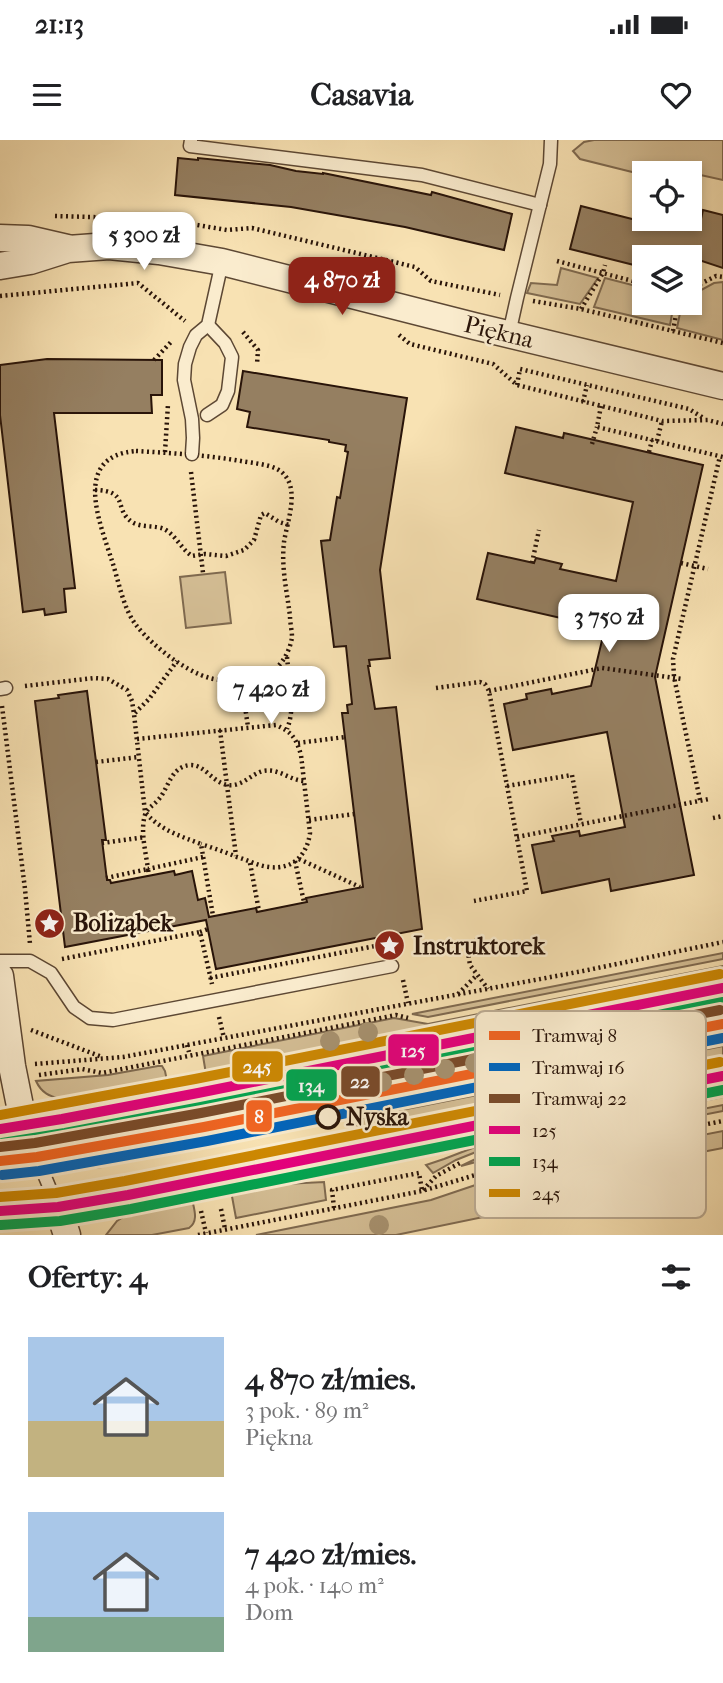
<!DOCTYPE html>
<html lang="pl">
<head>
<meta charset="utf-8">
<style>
	:root { --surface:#fff; --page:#f2f2f2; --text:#202124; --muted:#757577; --accent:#8f2418 }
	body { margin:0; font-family:"IM FELL French Canon",serif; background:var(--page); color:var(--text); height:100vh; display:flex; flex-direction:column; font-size:26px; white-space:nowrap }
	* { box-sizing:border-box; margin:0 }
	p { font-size:23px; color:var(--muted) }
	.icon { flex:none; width:38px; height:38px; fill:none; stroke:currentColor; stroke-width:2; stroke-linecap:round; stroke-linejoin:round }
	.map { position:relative; height:1095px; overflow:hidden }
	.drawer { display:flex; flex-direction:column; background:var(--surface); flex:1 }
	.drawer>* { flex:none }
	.controls { position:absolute; left:632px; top:21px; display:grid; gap:14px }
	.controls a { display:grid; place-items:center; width:70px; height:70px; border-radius:0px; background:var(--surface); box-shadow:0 4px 10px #0003; font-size:35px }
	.price { position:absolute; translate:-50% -60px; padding:0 16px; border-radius:14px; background:#fff; color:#222; font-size:23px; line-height:46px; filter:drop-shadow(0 2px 4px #0008) }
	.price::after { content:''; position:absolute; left:50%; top:42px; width:21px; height:16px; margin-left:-10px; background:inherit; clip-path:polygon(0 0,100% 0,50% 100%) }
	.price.selected { background:var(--accent); color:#fff }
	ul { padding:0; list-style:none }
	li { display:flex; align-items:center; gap:21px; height:175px; padding:0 28px }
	li span { display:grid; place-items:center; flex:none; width:196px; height:140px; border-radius:0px; color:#555 }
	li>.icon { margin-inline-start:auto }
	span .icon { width:84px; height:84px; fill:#fffc; stroke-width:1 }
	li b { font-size:30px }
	h2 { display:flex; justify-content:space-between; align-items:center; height:84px; padding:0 28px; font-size:30px }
	.status { display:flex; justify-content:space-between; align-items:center; height:49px; padding:0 35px; background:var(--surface); direction:ltr }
	.status svg { height:19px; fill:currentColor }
	header { display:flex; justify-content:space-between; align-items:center; height:91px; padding:0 28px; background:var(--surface); font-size:32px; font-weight:700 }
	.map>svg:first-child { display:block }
</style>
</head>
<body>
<div class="status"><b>21:13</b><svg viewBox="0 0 49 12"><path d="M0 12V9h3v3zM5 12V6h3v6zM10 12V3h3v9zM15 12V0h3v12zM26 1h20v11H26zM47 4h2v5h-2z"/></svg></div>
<header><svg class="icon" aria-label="menu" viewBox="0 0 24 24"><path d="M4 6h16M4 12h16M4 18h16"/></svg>Casavia<svg class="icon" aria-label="heart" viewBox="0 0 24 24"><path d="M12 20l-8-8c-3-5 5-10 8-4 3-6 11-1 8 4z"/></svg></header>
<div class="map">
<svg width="723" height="1095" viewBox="0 0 723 1095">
	<rect width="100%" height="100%" fill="#f8e2b3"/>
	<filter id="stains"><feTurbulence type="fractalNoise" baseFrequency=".00286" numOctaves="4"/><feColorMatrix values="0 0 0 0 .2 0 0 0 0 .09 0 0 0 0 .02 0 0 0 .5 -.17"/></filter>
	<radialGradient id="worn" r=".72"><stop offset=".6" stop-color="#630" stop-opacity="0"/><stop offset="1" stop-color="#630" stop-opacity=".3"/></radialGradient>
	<!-- green -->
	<g fill="#d5bf96" stroke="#7f6a50" stroke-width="2">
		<polygon points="594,0 723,0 723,40 696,34 677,27 657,33 644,33 644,35 580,19 573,11 584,2"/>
		<polygon points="561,128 598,138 580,164 527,153 531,143 557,145"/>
		<polygon points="605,138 644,148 644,163 674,163 670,185 594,167"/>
		<polygon points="723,142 723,200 677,188 682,163 690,163 690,156 714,143"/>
		<polygon points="225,432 231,483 186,488 180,437"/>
		<polygon points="723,813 723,819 428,877 412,874"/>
		<polygon points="723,826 723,831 206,934 203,916 394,878 428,884"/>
		<polygon points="723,865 723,878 351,951 348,940"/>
		<polygon points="723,906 723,919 359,992 356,979"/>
		<path d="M158,926H162L165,931L167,941L63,960C50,956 42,954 36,941L108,935Z"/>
		<polygon points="723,953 723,957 501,1002 456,1020 433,1033 426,1025 444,1019 496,999"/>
		<polygon points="723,965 723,971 514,1012 461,1026 486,1014 509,1007"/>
		<polygon points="723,991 723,1008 583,1035 586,1056 396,1095 256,1095 431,1060 511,1033 528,1029"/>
		<polygon points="95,992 101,1027 92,1028 84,1024 76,1002 80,995"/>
		<polygon points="324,1042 326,1060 236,1078 231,1051 264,1045"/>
		<path d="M192,1059C194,1069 199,1081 189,1088L152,1095H106L117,1081L131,1072Z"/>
	</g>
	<!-- building -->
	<g fill="#957f61" stroke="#291409" stroke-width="2">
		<polygon points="178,18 198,20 198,18 270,25 296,31 323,34 323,33 431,55 432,52 512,74 504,110 405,87 291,67 175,55"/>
		<polygon points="581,66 632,79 701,79 703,70 723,75 723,128 690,117 636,117 634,125 570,109"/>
		<polygon points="47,219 162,220 162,255 151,255 152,273 54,273 75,448 64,449 66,472 45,475 44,469 23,472 0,275 0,225"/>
		<polygon points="243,231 407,258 380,430 390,518 369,520 370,526 368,526 375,569 396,567 422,789 216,829 206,780 65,807 35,561 59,558 58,555 87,551 106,700 102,700 107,740 110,740 111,743 174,731 175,735 192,731 198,760 205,758 209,777 256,768 257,772 307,762 306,758 363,747 342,573 348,573 347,565 352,564 346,506 334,507 321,401 330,400 337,357 340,358 348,312 345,311 346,305 329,302 329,300 247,287 250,272 237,269"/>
		<polygon points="516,287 563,298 564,293 703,325 655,537 694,735 611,751 609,739 542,753 532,705 554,701 552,696 579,691 580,696 625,687 607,592 513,610 504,564 527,559 526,554 551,549 552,554 591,546 605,488 477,459 488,413 534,423 536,418 562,424 560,429 616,441 633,362 505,333"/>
	</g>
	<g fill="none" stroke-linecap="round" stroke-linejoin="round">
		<defs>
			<g id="lane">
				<polyline points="191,0 190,6 422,35 540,65"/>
				<polyline points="509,194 517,158 550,24 551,0"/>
				<polyline points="207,275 222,265 228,251 232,217 225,203 208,185"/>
				<polyline points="192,314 193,298 192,279 184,240 185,224 190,207 196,195 208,185 222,122"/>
				<polyline points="0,549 6,548"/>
				<polyline points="0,821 30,821 51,833 74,867 90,878 113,880 392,826"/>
				<polyline points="25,989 56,1063"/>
			</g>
			<g id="street">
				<polyline points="0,98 28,99 67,108"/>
				<polyline points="0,126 30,121 68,109 109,106 159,111 222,122 474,186 723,246"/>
				<polyline points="0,836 12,926 24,986"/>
				<polyline points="58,1067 67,1095"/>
			</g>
			<g id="primary">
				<polyline points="0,989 62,979 198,953 723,848"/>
				<polyline points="0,1071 58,1067 128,1055 723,936"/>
			</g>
		</defs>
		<!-- lane casing -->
		<use href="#lane" stroke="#5d4834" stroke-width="15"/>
		<!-- street casing -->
		<use href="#street" stroke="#5d4834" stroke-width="29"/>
		<!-- primary casing -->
		<use href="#primary" stroke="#291409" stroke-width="41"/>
		<!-- path -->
		<g stroke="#291409" stroke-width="4.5" stroke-dasharray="2 3.5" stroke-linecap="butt">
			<polyline points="55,76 161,79 227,90 252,88 415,127 431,141 500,155"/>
			<polyline points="557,121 644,144"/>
			<polyline points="690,149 716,136 723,137"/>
			<polyline points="0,156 138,143 185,181"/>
			<polyline points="533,161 581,169 723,203"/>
			<polyline points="581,169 603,133 605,125"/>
			<polyline points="673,191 678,163"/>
			<polyline points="243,192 258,210 257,224"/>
			<polyline points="399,195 410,204 493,224 517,245 662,281 708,280 723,284"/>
			<polyline points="154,220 172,201"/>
			<polyline points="517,245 520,229 689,269 705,279"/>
			<polyline points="583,262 587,245"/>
			<polyline points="601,266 597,287 723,317"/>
			<polyline points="657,301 662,281"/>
			<polyline points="592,304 597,287"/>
			<path d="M136,311C171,313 206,315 241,321C252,323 267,324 277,329C303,343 287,381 284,402C281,427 287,452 290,476C290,483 292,491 292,497C290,512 280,529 266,535C256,539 235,540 224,540C196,541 153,507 136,485C123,468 119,442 112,421C100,383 71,316 136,311Z"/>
			<polyline points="165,312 168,264"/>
			<polyline points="649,312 652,300"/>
			<polyline points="191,332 203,433"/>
			<path d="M95,350C130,351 113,369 132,382C141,388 155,385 164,389C176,395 181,409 192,416L205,414L226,416L244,410L254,400L261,375L265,373L279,382L289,385"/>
			<polyline points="532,423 539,390"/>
			<polyline points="681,423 708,429"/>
			<path d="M287,517C289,541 296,567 287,589"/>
			<polyline points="241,539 248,587"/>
			<path d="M25,546L94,538L108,539L127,550L132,561L134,574L145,672C160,690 180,696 201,704L213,776"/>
			<polyline points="436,548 480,542 485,544 489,551 527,751 474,761"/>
			<polyline points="489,551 602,528 682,539"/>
			<polyline points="2,566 25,749 30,804"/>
			<polyline points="135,573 149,559 177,521"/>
			<polyline points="220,590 236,716"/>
			<path d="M137,599L276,585C292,592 296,598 301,615L310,693C307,715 293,730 269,727C258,726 248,720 237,717C225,712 213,708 201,704"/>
			<polyline points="298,603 345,597"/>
			<polyline points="96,622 139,617"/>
			<polyline points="507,646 572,635 581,684"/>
			<polyline points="700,660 674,537 673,519 720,316"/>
			<polyline points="713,678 723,676"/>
			<polyline points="309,680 354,674"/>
			<polyline points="517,697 709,659"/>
			<polyline points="102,703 145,697"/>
			<path d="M203,717L148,729C146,713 140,691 145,675C147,668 154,665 159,659C169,647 171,626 191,625C205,625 213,643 228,645C242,647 251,634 263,631C279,628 289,640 304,641"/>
			<polyline points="299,719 360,747"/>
			<polyline points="295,721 304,762"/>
			<polyline points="250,723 259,771"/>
			<polyline points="106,738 148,729 149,736"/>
			<polyline points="200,792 208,789"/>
			<polyline points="482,796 467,807 470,825 488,849"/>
			<polyline points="62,819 200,792 212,844"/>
			<polyline points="210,838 396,802 398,811"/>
			<polyline points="403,840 408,863"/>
			<polyline points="458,854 477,835"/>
			<polyline points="219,877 224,898"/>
			<polyline points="31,890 102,917"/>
			<polyline points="187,905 189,912"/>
			<polyline points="35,924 123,917 583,831 723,802"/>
			<polyline points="39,935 82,929 102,933 396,875 408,878"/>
			<polyline points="183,989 188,1011"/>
			<polyline points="423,1050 436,1036 460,1023"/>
			<polyline points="334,1068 332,1050 419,1033 422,1050"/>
			<polyline points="221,1069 225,1089"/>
			<polyline points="201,1071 206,1093"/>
			<polyline points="198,1095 422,1051 532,1018 723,981"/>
		</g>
		<!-- lane -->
		<use href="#lane" stroke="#faecce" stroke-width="12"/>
		<!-- street -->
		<use href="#street" stroke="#faecce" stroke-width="26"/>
		<!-- primary -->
		<use href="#primary" stroke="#f8e2b3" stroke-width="38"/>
		<defs>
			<g id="bus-1">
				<polyline points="0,989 62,979 198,953 723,848"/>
				<polyline points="0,1071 58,1067 128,1055 723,936"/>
			</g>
			<g id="bus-2">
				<polyline points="2,1003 65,993 201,967 723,862"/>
				<polyline points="1,1085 60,1081 131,1069 723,950"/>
			</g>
			<g id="bus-3">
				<polyline points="0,975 195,939 720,834"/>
				<polyline points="0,1057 56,1053 125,1041 720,922"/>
			</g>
		</defs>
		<!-- bus-1 casing -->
		<use href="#bus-1" stroke="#faecce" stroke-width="16"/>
		<!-- bus-2 casing -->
		<use href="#bus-2" stroke="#faecce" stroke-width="16"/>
		<!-- bus-3 casing -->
		<use href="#bus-3" stroke="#faecce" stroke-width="16"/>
		<!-- bus-1 -->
		<use href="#bus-1" stroke="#e5007d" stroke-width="10"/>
		<!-- bus-2 -->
		<use href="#bus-2" stroke="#00a651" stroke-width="10"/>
		<!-- bus-3 -->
		<use href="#bus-3" stroke="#ce8902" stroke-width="10"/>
		<defs>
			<polyline id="tram-1" points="0,1021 37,1017 204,987 723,884"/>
			<polyline id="tram-2" points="2,1035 39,1031 207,1001 723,898"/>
			<polyline id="tram-3" points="0,1007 35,1003 201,973 720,870"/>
		</defs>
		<!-- tram-1 casing -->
		<use href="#tram-1" stroke="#faecce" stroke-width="16"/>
		<!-- tram-2 casing -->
		<use href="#tram-2" stroke="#faecce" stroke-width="16"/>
		<!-- tram-3 casing -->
		<use href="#tram-3" stroke="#faecce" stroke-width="16"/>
		<!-- tram-1 -->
		<use href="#tram-1" stroke="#f26522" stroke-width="10"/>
		<!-- tram-2 -->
		<use href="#tram-2" stroke="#0065bd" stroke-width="10"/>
		<!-- tram-3 -->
		<use href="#tram-3" stroke="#7a4b2a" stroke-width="10"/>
	</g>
	<!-- trees -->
	<g fill="#a79270">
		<circle cx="368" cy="892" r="10"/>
		<circle cx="330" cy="901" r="10"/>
		<circle cx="475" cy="923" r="10"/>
		<circle cx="445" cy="929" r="10"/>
		<circle cx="414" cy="935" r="10"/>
		<circle cx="382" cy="942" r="10"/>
		<circle cx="379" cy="1085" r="10"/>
	</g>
	<!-- icons -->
	<defs>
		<symbol id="sight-disc" viewBox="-11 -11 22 22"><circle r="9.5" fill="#8f2418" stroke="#faecce"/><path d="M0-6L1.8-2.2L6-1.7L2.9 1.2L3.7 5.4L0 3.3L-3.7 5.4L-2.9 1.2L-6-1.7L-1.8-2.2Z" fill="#fff"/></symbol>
	</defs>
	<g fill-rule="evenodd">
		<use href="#sight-disc" x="32" y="766" width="35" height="35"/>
		<use href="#sight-disc" x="372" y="788" width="35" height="35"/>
	</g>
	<!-- markers -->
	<circle fill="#faecce" stroke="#291409" stroke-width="3.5" cx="328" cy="977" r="11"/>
	<g text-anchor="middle" stroke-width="5" stroke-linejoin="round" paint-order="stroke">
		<!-- street labels -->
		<g font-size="24" fill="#291409" stroke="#faecce">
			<text transform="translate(499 192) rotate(14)" y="8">Piękna</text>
		</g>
		<!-- poi labels -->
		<g font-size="24" font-weight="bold" fill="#291409" stroke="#faecce" text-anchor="start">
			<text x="73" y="791">Boliząbek</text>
			<text x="413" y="814">Instruktorek</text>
		</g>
		<!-- stop labels -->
		<g font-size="24" font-weight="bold" fill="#291409" stroke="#faecce" text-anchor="start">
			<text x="346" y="985">Nyska</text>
		</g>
	</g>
	<!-- legend -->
	<rect x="475" y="871" width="231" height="207" rx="10" fill="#faecce" stroke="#bbab93" stroke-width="2"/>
	<rect x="489" y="891" width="31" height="9" fill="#f26522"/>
	<rect x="489" y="923" width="31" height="8" fill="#0065bd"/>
	<rect x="489" y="954" width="31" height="9" fill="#7a4b2a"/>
	<rect x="489" y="986" width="31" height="8" fill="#e5007d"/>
	<rect x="489" y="1017" width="31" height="9" fill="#00a651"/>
	<rect x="489" y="1049" width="31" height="8" fill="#ce8902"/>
	<g font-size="19" fill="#291409">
		<text x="532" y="902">Tramwaj 8</text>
		<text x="532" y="934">Tramwaj 16</text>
		<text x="532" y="965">Tramwaj 22</text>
		<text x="532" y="997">125</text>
		<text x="532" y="1028">134</text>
		<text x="532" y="1060">245</text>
	</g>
	<g stroke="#faecce" stroke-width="2.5">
		<rect x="387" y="893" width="53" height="34" rx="7" fill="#e5007d"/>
		<rect x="231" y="910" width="53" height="33" rx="7" fill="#ce8902"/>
		<rect x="340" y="925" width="41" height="33" rx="7" fill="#7a4b2a"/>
		<rect x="285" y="928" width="53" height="34" rx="7" fill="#00a651"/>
		<rect x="245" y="959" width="28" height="34" rx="7" fill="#f26522"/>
	</g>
	<g font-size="19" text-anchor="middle" font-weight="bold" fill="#fff">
		<text x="413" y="917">125</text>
		<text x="257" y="933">245</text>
		<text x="360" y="948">22</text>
		<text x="311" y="952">134</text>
		<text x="259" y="983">8</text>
	</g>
	<rect width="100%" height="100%" filter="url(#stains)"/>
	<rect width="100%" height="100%" fill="url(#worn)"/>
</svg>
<div class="controls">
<a><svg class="icon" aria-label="locate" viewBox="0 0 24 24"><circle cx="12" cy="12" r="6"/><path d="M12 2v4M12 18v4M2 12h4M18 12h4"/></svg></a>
<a><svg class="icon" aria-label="layers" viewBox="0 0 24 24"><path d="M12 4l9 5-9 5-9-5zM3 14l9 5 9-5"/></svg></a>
</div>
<b class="price" style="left:144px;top:132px">5 300 zł</b>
<b class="price selected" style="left:342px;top:177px">4 870 zł</b>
<b class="price" style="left:609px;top:514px">3 750 zł</b>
<b class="price" style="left:271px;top:586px">7 420 zł</b>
</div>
<section class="drawer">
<h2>Oferty: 4<svg class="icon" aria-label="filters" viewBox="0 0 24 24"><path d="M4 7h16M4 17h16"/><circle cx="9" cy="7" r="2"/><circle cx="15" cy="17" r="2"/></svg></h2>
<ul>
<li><span style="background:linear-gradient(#a9c7e8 60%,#c2b280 0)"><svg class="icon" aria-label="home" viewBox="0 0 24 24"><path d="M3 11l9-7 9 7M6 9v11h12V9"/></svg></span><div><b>4 870 zł/mies.</b><p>3 pok. · 89 m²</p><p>Piękna</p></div></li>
<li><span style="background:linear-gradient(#a9c7e8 75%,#7fa58c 0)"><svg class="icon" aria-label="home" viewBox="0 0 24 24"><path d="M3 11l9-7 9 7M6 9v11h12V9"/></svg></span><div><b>7 420 zł/mies.</b><p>4 pok. · 140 m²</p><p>Dom</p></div></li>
</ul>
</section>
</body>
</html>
